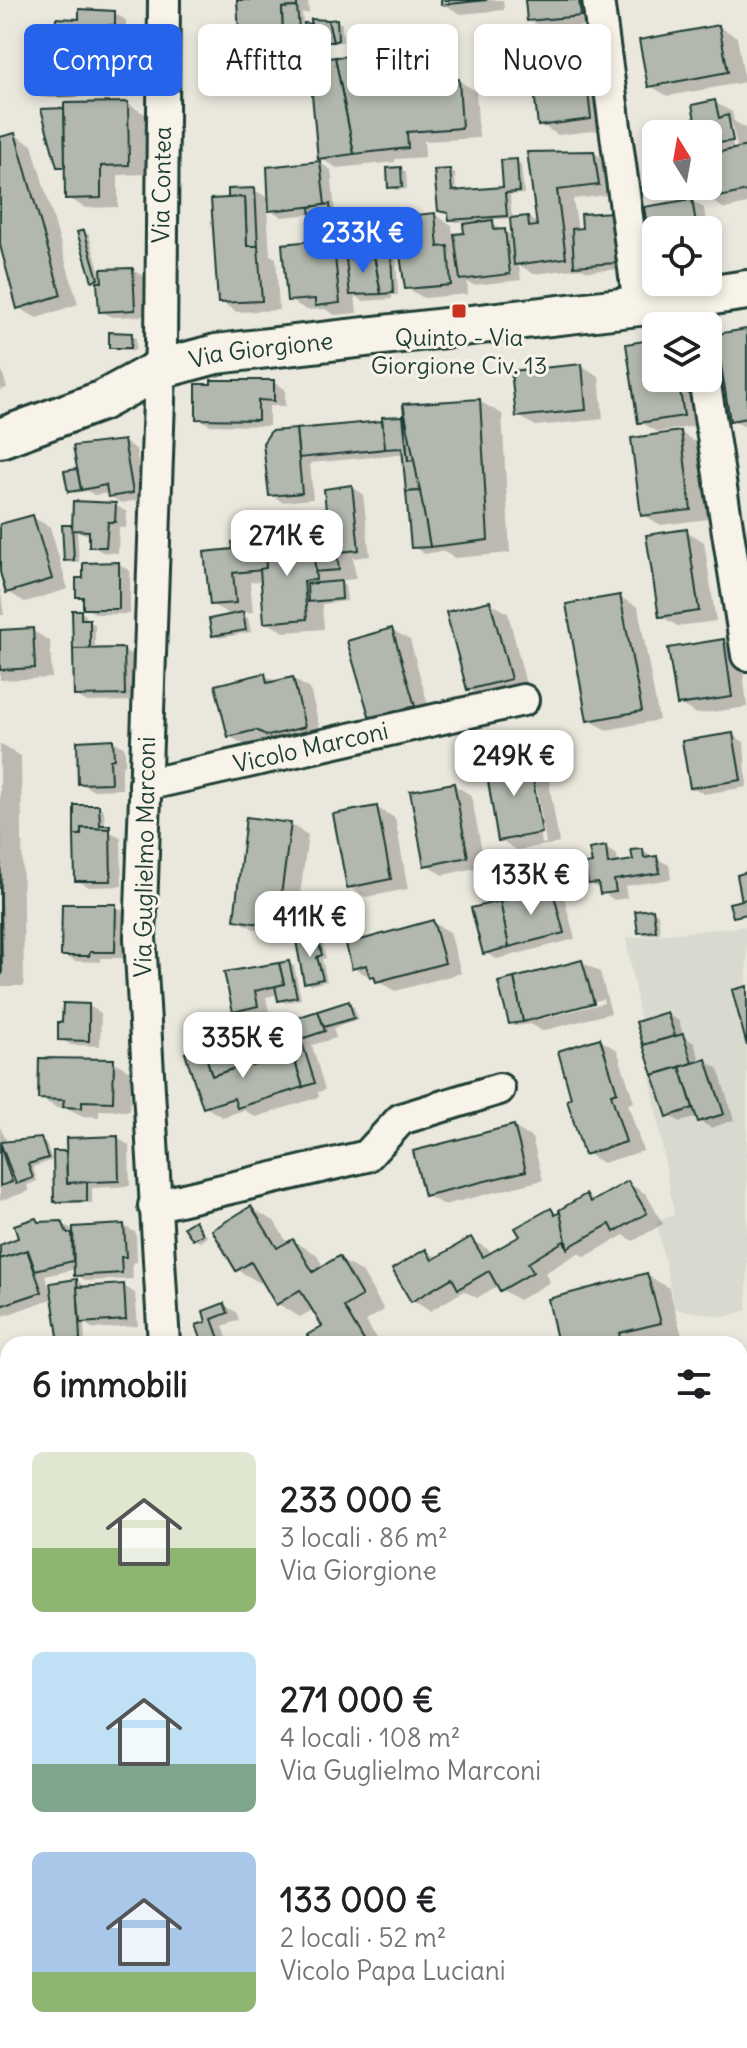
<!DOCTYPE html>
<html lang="it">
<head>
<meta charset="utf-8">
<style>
	:root { --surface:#fff; --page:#f6f6f6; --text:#202124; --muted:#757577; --accent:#2563eb }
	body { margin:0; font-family:Delius,sans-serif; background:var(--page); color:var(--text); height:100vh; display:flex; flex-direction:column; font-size:30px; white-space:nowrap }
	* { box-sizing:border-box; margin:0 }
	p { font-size:26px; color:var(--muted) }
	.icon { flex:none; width:44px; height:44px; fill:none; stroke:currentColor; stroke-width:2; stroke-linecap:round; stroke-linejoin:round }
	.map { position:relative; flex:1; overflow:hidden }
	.sheet { position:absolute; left:0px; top:1336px; width:748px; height:712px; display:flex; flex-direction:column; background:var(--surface); border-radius:24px 24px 0 0; box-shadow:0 4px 12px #0003 }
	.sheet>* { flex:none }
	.hud { position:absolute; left:24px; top:24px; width:700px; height:72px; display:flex; gap:16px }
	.needle { width:52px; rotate:349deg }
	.controls { position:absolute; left:642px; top:120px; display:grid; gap:16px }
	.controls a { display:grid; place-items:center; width:80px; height:80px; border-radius:12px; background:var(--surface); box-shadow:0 4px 12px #0003; font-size:40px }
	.price { position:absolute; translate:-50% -68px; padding:0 18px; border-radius:16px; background:#fff; color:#222; font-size:26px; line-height:52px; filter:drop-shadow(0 2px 4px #0008) }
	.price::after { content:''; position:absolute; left:50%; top:48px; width:24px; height:18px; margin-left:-12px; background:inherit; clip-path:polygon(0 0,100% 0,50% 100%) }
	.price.selected { background:var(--accent); color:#fff }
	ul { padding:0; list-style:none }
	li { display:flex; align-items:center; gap:24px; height:200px; padding:0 32px }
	li span { display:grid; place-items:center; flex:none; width:224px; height:160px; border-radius:12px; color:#555 }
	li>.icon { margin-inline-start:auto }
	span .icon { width:96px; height:96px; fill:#fffc; stroke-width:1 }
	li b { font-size:34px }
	h2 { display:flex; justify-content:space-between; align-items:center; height:96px; padding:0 32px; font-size:34px }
	.chip { padding:0 28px; border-radius:12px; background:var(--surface); box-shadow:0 4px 12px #0003; font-size:28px; line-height:72px }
	.chip.selected { background:var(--accent); color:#fff }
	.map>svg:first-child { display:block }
</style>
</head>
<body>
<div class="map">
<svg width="747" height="2048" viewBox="0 0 747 2048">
	<rect width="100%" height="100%" fill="#eae8dd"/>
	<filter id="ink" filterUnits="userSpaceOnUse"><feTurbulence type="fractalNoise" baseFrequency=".0125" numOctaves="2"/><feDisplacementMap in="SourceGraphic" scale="16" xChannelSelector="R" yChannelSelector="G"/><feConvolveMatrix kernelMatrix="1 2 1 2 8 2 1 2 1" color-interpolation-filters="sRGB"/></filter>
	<g filter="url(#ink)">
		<!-- built -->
		<polygon fill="#d9dacf" points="747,926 747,1310 724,1317 675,1309 656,1221 674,1215 626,938"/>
		<!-- shadow -->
		<g fill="#0003" fill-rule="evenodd">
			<polygon points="239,0 308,0 309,13 302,13 303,25 337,21 342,24 343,42 311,44 306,40 306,31 294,31 294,35 253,38 241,31"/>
			<polygon points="443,0 503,0 504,10 461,14 443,4"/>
			<polygon points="527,0 595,0 597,25 546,30 529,20"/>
			<polygon points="114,13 126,20 126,30 121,30 119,62 92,61 80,54 80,47 69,46 57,39 81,21"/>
			<polygon points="719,27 737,37 745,82 668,96 650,86"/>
			<polygon points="42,45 47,48 47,62 33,59"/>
			<polygon points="583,49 600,59 608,129 558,135 540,124"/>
			<polygon points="376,57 394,67 395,85 459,81 476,91 479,138 424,141 425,157 395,159 395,162 337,168 320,158"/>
			<polygon points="54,73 59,76 60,80 79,80 84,83 85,97 50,98 44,95"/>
			<path d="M714,102L732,112L734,121L745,128L747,136V204L725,209L708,199L705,186H708V134H700ZM727,122H731L738,150L734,151Z"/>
			<polygon points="128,104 145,114 146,174 118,175 118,207 85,208 67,197 67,169 59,166 63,110"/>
			<polygon points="15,135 32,145 78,304 37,318 19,308 0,237 0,139"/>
			<polygon points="594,153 612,163 616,194 573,199 578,231 612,214 627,269 588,271 582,268 534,274 519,265 521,280 473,285 467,282 468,294 424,298 406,288 403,259 396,255 398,295 392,295 392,299 363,301 355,296 357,313 335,315 325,309 307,310 289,300 320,242 313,214 282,217 267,208 270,255 276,258 279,310 237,312 220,302 236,200 254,190 269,198 320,163 331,170 338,244 351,251 352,261 374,259 378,261 381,209 386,213 391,255 396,258 393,228 435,215 452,225 453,236 466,235 464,222 456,222 451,219 450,214 440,210 450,171 455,174 456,193 506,189 516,161 521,165 524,194 510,195 512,218 488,220 514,237 528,218 539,224 530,154"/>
			<polygon points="400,169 406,172 407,189 396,190 390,187"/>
			<polygon points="692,201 704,208 707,230 656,230 655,263 647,208"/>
			<polygon points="84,232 89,235 102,280 133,270 144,277 146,316 112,317 101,311 99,283 93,279"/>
			<polygon points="708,237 712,263 708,263"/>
			<polygon points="747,331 747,428 732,420"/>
			<polygon points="131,335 136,338 136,350 116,350 111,347"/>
			<polygon points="656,341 656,378 694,378 701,425 658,432 640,422"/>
			<polygon points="0,364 7,388 0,390"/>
			<polygon points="581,366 599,376 603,419 536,426 518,416"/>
			<polygon points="273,382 285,389 285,406 269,406 269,426 210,425 198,418"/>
			<polygon points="479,401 502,414 510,553 455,558 442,551 425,554 413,547 405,454 310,463 313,499 282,502 271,495 272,433 384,423 401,418 404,452 409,452"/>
			<polygon points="681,433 698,444 708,519 661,525 643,515"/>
			<polygon points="124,442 136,449 144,499 121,503 110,496 109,493 94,495 88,491 75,493 70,490 77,471 80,473"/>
			<polygon points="352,487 363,494 370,556 353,558 356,579 337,581 345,586 347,601 322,604 324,629 284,632 266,622 263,581 250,582 253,612 240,613 248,618 251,632 219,638 214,635 233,616 211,604 206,554 302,537 324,548 332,547"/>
			<polygon points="115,505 127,512 126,528 119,527 118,553 102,552 91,545 91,536 77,531 79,562 72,563 66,560 64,527 74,529"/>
			<polygon points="32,517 50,527 68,589 25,602 8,592 0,565 0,526"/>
			<polygon points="686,531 704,542 716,621 678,626 660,616"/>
			<polygon points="118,564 130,571 130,614 97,614 85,608 85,600 78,596 85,580"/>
			<polygon points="0,588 4,615 0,615"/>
			<polygon points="620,597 638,607 659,720 607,730 589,720"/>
			<polygon points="490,603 508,613 527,688 486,699 469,689"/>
			<polygon points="81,612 86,615 86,621 95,624 95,651 124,650 136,657 136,701 87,702 76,695"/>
			<polygon points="392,630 410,640 431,716 389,728 371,718"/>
			<polygon points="33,631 50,641 52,678 0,680 0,633"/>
			<polygon points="723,641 741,651 747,707 697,714 679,704"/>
			<polygon points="264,675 278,683 293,679 310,689 322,737 288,745 275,739 247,746 229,736"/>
			<polygon points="732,735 744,742 747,787 704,794 692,787"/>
			<polygon points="113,741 125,748 125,765 122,765 122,789 92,790 80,783"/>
			<polygon points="0,744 21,756 24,986 0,986"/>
			<path d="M529,757L547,768L559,843L517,850L500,840ZM529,767H533L546,843L542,844Z"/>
			<polygon points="454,785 471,795 485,866 443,875 426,864"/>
			<polygon points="99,807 104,810 105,830 121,837 122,886 89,887 77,880"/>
			<polygon points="377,808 395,818 408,889 366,897 348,887"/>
			<polygon points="248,819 291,825 308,835 299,904 294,905 290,935 254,929 236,919"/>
			<polygon points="605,848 617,855 618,864 635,862 642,851 669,865 671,879 625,886 627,898 614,900 590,883 594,865"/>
			<polygon points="552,891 564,897 575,939 497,959 485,953"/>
			<polygon points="115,906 127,913 126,958 101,958 101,962 75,961 63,955"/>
			<polygon points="652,911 658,914 660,933 646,935 640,932"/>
			<polygon points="432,922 450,932 461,973 395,991 354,968"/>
			<polygon points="317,938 322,941 326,958 322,959 327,981 311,985 306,982"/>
			<path d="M582,962L600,972L611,1013L542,1031L530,1024L516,1026L511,1023ZM603,999L604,1003L537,1020V1016Z"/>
			<polygon points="288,963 294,966 301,999 285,1003 280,1000 279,994 266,997 269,1012 246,1017 235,1010 227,974"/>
			<polygon points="348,1003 354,1007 358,1020 333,1028 336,1038 312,1045 325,1090 318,1092 319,1097 256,1117 244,1110 222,1117 204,1106 188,1054"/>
			<polygon points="89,1006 101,1013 100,1046 71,1045 60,1038"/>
			<polygon points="667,1014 679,1021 684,1037 694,1043 701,1062 706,1061 718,1068 734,1120 711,1128 699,1121 698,1117 680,1122 668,1115 638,1023"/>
			<polygon points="600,1040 617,1050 634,1102 628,1104 643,1151 603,1163 586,1153 573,1099"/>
			<polygon points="113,1061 131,1072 130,1111 99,1110 99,1117 83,1116 69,1109 57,1108 40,1098"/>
			<polygon points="0,1127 8,1144 41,1140 46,1143 52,1160 33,1167 37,1181 27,1185 29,1191 0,1201"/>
			<polygon points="514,1127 532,1138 543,1180 444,1205 426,1195"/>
			<polygon points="117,1138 129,1145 130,1186 92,1188 92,1203 62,1203 56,1200 55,1153 68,1153"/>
			<polygon points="628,1183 646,1194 663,1224 633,1241 624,1235 585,1257 578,1253 545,1273 550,1282 519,1300 502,1290 499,1285 477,1298 464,1291 430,1311 412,1300 426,1251 438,1258 471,1239 489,1250 492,1254 522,1237 551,1210 559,1215 586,1196 596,1202"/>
			<polygon points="251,1208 274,1221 288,1244 293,1241 316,1254 324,1268 339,1259 362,1272 384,1310 366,1321 379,1344 315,1344 324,1327 314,1309 300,1317 278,1304 264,1280 260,1283 238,1270"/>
			<polygon points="35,1220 42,1224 61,1223 75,1231 124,1226 136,1233 137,1262 132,1263 133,1279 87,1281 76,1275 76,1269 45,1276 52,1296 77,1281 82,1284 82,1289 124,1286 135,1293 138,1326 94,1329 84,1323 85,1342 64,1344 61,1342 54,1298 3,1316 0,1314 0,1247 21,1239"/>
			<polygon points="195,1222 200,1225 207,1237 200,1242 195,1239"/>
			<polygon points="647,1275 669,1288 682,1336 646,1344 560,1344"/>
			<polygon points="224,1305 236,1312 239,1320 223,1326 229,1344 205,1344 209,1323 205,1312"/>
			<polygon points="8,1850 8,1929 0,1924 0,1853"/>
			<polygon points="740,1977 747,1977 747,1997 740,1996"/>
			<polygon points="31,2040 70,2040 50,2048 40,2048"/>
			<polygon points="303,2040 349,2040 351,2048 304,2048"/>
			<polygon points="386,2040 444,2040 445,2048 388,2048"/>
			<polygon points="475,2040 531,2040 533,2048 477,2048"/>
			<polygon points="560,2040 626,2040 626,2048 559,2048"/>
		</g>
		<!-- building -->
		<g fill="#b2b8ae" stroke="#1f3d34" stroke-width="2">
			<polygon points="237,0 297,0 297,7 282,8 283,30 239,33"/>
			<polygon points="441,0 487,0 441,5"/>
			<polygon points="525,0 579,0 581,16 527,21"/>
			<polygon points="297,7 299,29 283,30 282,8"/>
			<polygon points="79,9 115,11 115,25 110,25 108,57 78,55 79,42 55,40 56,18 79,19"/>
			<polygon points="311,19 328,20 333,42 304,42 304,23 311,24"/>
			<polygon points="337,19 338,40 333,42 328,20"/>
			<polygon points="719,25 728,72 648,87 639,40"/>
			<rect x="31" y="43" width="11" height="17"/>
			<polygon points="583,47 591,119 538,126 530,53"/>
			<polygon points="377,55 379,84 459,79 462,128 407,132 408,148 354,154 335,57"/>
			<polygon points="335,57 354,154 318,159 309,62"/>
			<polygon points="54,71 55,79 79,77 80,95 42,96 41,72"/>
			<polygon points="715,100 719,118 728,115 733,141 718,143 720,152 747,146 747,191 706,200 703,186 708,186 708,134 698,134 692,105"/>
			<polygon points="128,102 129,165 101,166 101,198 65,199 64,103"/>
			<polygon points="64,108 65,167 57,167 41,109"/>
			<polygon points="15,133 61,295 17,309 0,245 0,137"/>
			<polygon points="594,151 599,185 557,190 566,258 514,265 510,218 528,216 529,227 537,226 527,152"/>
			<polygon points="517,159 519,192 505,193 507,216 449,220 448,213 438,211 434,170 450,169 452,191 503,187 501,160"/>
			<polygon points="320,161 325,205 269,211 267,167"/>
			<polygon points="401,167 402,187 388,188 387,168"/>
			<polygon points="255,188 258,246 247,246 245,197 228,198 228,189"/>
			<polygon points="245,197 247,246 258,246 262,301 218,303 211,199"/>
			<polygon points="692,199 697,230 656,230 656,263 653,264 644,207"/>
			<polygon points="330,204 333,239 313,241 310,207"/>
			<polygon points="381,207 385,228 369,228 368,209"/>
			<polygon points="613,212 616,263 574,266 572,229 582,228 581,214"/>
			<polygon points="435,213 438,247 448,246 451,285 405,289 400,255 394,256 391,226 397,225 397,217"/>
			<polygon points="493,220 494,230 505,229 510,274 460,280 454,234 464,233 463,224"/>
			<polygon points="369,228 381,294 350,295 346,259 371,257"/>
			<polygon points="369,228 385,228 386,254 374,254"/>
			<polygon points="84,230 98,279 92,281 77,232"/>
			<polygon points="333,239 340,303 315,306 315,299 287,301 282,244"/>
			<polygon points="391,253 393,293 381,294 374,254"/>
			<polygon points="133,268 135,310 99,312 97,282 102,282 101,269"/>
			<polygon points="747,329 747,418 730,421 716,334"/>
			<polygon points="109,332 132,333 131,348 109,348"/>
			<polygon points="656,339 656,378 678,378 684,416 638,423 626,344"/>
			<polygon points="582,364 586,410 516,417 511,371"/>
			<polygon points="211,380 274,380 274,401 258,400 258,420 196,419 196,384 211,384"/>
			<polygon points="480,399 488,540 430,547 403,404"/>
			<polygon points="403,404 414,460 408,461"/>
			<polygon points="403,416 408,461 414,460 420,491 406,492 402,448 385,449 382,417"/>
			<polygon points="382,421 385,449 299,458 296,429"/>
			<polygon points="296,429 302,493 269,496 263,443 271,431"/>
			<polygon points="681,431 691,510 641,516 631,438"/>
			<polygon points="124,440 133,493 108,497 106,485 81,490 73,446"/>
			<polygon points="77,469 81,490 68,492 64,471"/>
			<polygon points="352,485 359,550 330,553 324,489"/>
			<polygon points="420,491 430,547 411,548 406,492"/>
			<polygon points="73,501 116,503 115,522 108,522 106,547 89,547 89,531 72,530"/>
			<polygon points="33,515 52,579 6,593 0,572 0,524"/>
			<polygon points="62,525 72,525 74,560 64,561"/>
			<polygon points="687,529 699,611 659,617 646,535"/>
			<polygon points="302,535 303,548 336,545 339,570 313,572 312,565 233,573 236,603 210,605 204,552 233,549 232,542"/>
			<polygon points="297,536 298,540 313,539 316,580 304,581 307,619 264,623 260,569 266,568 264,539"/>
			<polygon points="119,562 119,609 83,609 83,597 76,597 76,578 83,578 83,563"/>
			<polygon points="341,581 342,599 308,602 307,584"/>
			<polygon points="620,595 642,711 587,721 566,604"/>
			<polygon points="490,601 511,679 467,690 446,612"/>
			<polygon points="72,610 81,610 81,619 90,619 90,649 73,649"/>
			<polygon points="243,612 246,630 212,636 209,619"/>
			<polygon points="33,628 35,668 0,670 0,630"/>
			<polygon points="392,628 415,706 370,719 347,641"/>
			<polygon points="724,639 732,697 677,705 668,648"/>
			<polygon points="124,648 125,695 74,696 73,649"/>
			<polygon points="265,673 267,683 293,677 305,727 268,736 256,730 228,737 215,685"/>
			<polygon points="733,733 741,780 690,788 682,741"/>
			<polygon points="113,739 114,759 110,760 111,783 78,784 77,741"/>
			<polygon points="529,755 542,833 498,841 485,763"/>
			<polygon points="454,783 468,857 424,866 410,791"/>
			<polygon points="74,805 99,805 100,825 110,825 110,829 81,828 81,835 74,835"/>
			<polygon points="377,806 391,879 347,888 333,814"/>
			<polygon points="246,817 291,823 281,895 277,896 273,926 234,920"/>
			<polygon points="0,825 2,974 0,974"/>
			<polygon points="81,828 110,829 111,881 75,881 74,835 81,835"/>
			<polygon points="606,846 608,864 633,860 631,850 643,849 644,858 657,856 660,873 614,880 616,892 600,894 598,883 588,884 585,864 592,863 589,849"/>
			<polygon points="747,872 747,899 742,901 737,875"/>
			<polygon points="552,888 564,933 509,947 500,901"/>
			<polygon points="747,899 747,914 733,917 729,903"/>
			<polygon points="500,901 509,947 483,954 471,908"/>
			<polygon points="62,904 116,904 115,952 90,952 89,956 61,956"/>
			<polygon points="653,909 656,931 638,933 635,911"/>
			<polygon points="433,920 445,963 376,982 374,976 370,977 366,965 352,969 346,944"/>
			<polygon points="317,936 322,955 317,957 323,979 304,983 296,941"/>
			<polygon points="582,960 594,1003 523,1022 514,978"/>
			<polygon points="289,961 297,997 278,1001 275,986 284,984 279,963"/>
			<polygon points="279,963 284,984 255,991 258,1006 233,1012 224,972"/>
			<polygon points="514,978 523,1022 509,1024 498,982"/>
			<polygon points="747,986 747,1046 732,990"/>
			<polygon points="349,1001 354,1018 324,1027 318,1011"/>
			<polygon points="63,1003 89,1004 89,1041 58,1040 58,1022 62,1022"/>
			<polygon points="318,1011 325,1031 301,1039 315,1083 303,1087 283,1022"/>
			<polygon points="667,1012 675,1036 643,1045 636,1022"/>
			<polygon points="283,1022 292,1053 252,1066 242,1035"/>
			<polygon points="683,1034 692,1063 653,1075 643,1045"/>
			<polygon points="242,1035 251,1063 212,1076 203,1047"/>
			<polygon points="600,1038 617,1092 611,1094 626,1142 584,1155 567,1100 571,1098 558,1051"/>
			<polygon points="203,1047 212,1076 251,1063 252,1066 292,1053 303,1087 237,1108 234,1098 203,1108 185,1053"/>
			<polygon points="39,1058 114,1059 113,1102 82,1101 82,1108 63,1107 64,1100 38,1099"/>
			<polygon points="706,1059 724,1114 698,1122 680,1067"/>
			<polygon points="680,1067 693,1108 667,1117 653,1075"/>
			<polygon points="514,1125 526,1171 424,1196 413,1151"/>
			<polygon points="118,1136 119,1181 67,1183 66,1138"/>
			<polygon points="41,1138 48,1158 28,1164 33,1178 16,1184 0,1142"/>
			<polygon points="0,1145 12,1182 0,1186"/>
			<polygon points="53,1151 66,1151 67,1183 87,1182 87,1201 54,1202"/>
			<polygon points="628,1181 647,1213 614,1232 610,1224 567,1248 559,1210 586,1194 591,1202"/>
			<polygon points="251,1206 277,1248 293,1239 313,1272 339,1256 362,1296 344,1307 366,1344 312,1344 307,1335 322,1326 300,1290 276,1305 251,1262 236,1271 212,1230"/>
			<polygon points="551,1208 555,1215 560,1212 568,1250 564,1241 528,1263 533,1272 500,1291 489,1271 458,1289 452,1278 411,1302 392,1269 426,1249 432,1260 471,1237 483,1257 520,1236 515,1228"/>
			<polygon points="36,1218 38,1222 62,1221 67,1233 72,1233 73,1261 35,1270 28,1250 0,1259 0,1245 18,1238 14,1225"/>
			<polygon points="195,1220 203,1234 193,1240 184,1227"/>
			<polygon points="124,1224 126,1257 121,1257 122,1273 74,1276 73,1227"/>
			<polygon points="27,1250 42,1292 0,1306 0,1259"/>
			<polygon points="647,1273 661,1323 619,1333 621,1344 558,1344 548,1299"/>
			<polygon points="77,1279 80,1340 59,1343 50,1283"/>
			<polygon points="124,1284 126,1320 80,1323 77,1287"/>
			<polygon points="224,1303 228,1313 212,1319 221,1344 203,1344 196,1325 206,1322 203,1311"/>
			<polygon points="8,1848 8,1915 0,1918 0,1851"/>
			<polygon points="740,1975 747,1975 747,1992 740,1991"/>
			<polygon points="301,2040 339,2040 341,2048 302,2048"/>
			<polygon points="384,2040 429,2040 430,2048 386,2048"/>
			<polygon points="473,2040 516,2040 518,2048 475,2048"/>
			<rect x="557" y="2040" width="53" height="8"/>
		</g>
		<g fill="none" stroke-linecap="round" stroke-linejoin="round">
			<defs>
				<g id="minor">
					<polyline points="164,0 161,343 140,938 164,1344"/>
					<polyline points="598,0 639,306"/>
					<polyline points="692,298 696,326"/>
					<polyline points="704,378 747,655"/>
					<path id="s1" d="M145,785L523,700"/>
					<polyline points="154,1206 367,1156 401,1119 499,1089"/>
					<polyline points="69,2048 90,2040"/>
				</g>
				<g id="tertiary">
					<path id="s2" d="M0,438L101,401L160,369L216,354L639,306L747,290"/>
					<polyline points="0,1548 8,1544"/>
				</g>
				<g id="primary">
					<polyline points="0,1501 8,1521"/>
					<polyline points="215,2040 218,2048"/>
				</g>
			</defs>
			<!-- minor casing -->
			<use href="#minor" stroke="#1f3d34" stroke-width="36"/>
			<!-- tertiary casing -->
			<use href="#tertiary" stroke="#1f3d34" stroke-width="44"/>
			<!-- primary casing -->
			<use href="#primary" stroke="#1f3d34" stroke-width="50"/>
			<!-- minor -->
			<use href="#minor" stroke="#f7f3e8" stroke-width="30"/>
			<!-- tertiary -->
			<use href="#tertiary" stroke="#f7f3e8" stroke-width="38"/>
			<!-- primary -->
			<use href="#primary" stroke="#f7f3e8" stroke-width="44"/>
		</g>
	</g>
	<!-- markers -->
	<rect fill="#c8321e" stroke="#f7f3e8" stroke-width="3" x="451" y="303" width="16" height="16" rx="4"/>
	<g text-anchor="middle" stroke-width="6" stroke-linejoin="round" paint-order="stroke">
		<!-- street labels -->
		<g font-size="24" fill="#1f3d34" stroke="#f7f3e8">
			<text transform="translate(162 185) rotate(-89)" y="8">Via Contea</text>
			<text dy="8" stroke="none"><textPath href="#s2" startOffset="278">Via Giorgione</textPath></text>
			<text dy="8" stroke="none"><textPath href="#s1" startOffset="170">Vicolo Marconi</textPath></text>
			<text transform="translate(145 857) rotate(-89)" y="8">Via Guglielmo Marconi</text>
		</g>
		<!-- poi labels -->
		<g font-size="24" fill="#1f3d34" stroke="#f7f3e8">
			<text x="459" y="346">Quinto - Via<tspan x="459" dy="28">Giorgione Civ. 13</tspan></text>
		</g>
	</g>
</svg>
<div class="controls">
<a><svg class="needle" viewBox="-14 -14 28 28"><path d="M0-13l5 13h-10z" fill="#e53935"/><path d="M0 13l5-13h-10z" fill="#757577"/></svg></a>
<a><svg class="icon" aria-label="locate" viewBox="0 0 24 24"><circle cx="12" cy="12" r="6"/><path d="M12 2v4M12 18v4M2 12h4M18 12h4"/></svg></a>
<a><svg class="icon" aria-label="layers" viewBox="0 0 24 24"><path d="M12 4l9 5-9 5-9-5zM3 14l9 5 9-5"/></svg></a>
</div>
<b class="price selected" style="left:363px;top:275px">233K €</b>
<b class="price" style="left:287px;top:578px">271K €</b>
<b class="price" style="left:514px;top:798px">249K €</b>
<b class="price" style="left:531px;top:917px">133K €</b>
<b class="price" style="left:310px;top:959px">411K €</b>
<b class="price" style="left:243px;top:1080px">335K €</b>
<div class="hud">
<a class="chip selected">Compra</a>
<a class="chip">Affitta</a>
<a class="chip">Filtri</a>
<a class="chip">Nuovo</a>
</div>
<section class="sheet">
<h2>6 immobili<svg class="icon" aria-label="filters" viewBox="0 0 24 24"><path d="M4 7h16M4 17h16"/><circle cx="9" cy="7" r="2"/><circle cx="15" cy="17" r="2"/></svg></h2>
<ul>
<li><span style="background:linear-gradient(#dfe7d0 60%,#8fb573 0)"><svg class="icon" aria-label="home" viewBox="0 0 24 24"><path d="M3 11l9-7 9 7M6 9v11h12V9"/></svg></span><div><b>233 000 €</b><p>3 locali · 86 m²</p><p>Via Giorgione</p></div></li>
<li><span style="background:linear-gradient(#bfe0f5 70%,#7fa58c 0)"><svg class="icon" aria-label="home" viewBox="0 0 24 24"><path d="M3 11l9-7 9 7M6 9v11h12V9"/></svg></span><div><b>271 000 €</b><p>4 locali · 108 m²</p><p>Via Guglielmo Marconi</p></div></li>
<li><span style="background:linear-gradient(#a9c7e8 75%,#8fb573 0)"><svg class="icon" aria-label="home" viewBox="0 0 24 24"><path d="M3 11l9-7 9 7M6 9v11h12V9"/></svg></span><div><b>133 000 €</b><p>2 locali · 52 m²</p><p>Vicolo Papa Luciani</p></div></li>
</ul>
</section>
</div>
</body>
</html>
